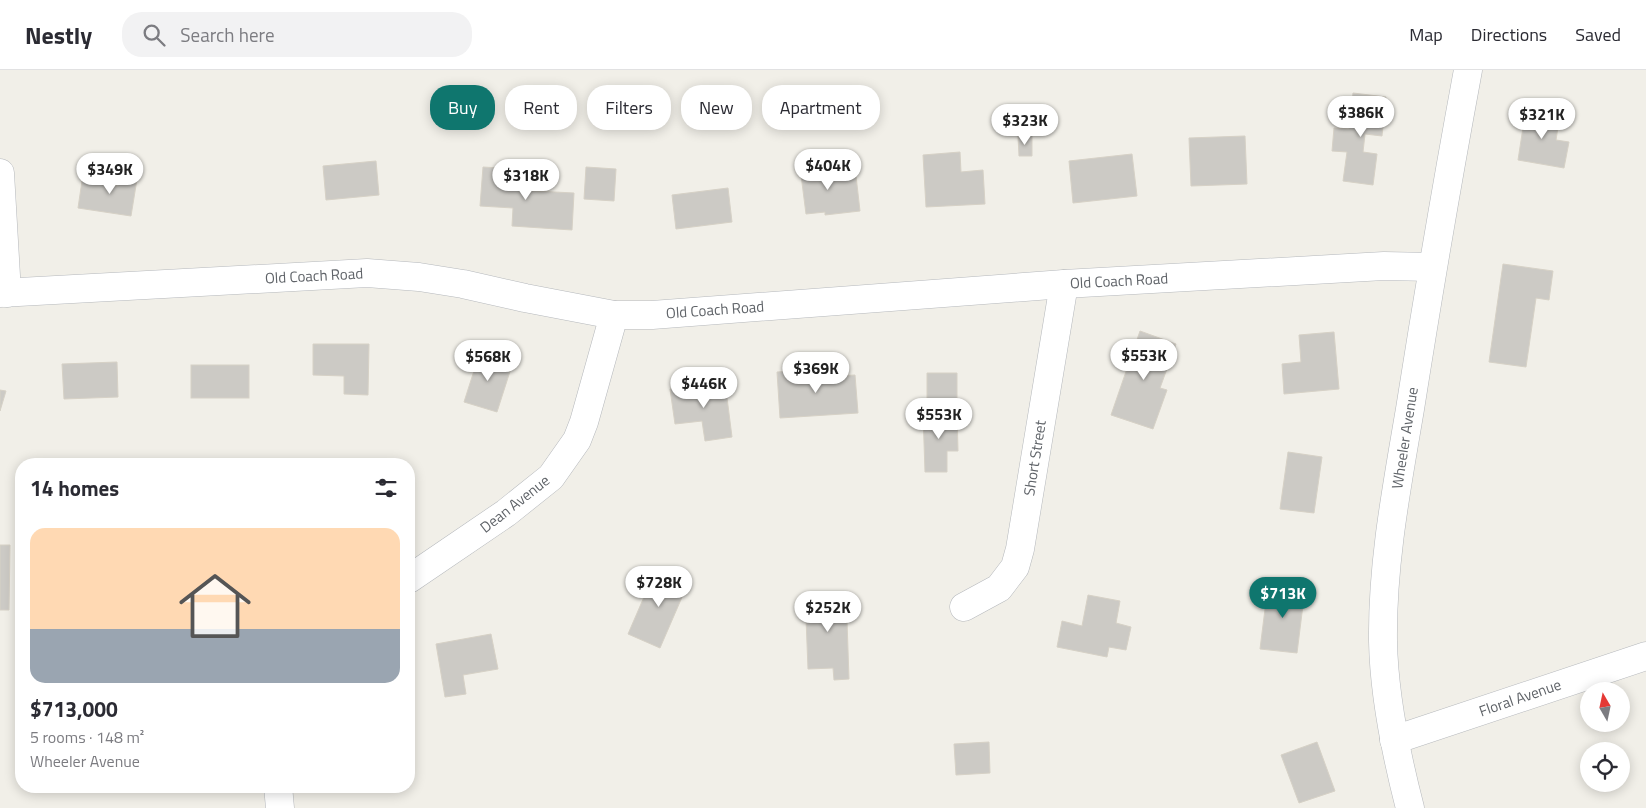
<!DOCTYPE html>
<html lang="en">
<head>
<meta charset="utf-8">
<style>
	:root { --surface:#fff; --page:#f2f2f3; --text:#2b2b33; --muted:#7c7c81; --line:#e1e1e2; --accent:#0f766e }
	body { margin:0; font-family:"Titillium Web",sans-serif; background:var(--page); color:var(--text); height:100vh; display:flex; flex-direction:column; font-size:19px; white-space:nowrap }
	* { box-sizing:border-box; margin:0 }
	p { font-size:16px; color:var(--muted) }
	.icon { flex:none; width:28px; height:28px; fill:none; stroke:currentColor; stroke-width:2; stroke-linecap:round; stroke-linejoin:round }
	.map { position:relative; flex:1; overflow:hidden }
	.drawer { position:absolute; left:15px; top:388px; width:400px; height:335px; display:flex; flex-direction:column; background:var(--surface); border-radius:20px; box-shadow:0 2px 12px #0003 }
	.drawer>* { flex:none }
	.top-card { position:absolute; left:430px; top:15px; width:475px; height:45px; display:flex; gap:10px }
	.needle { width:32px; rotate:351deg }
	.controls { position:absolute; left:1580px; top:612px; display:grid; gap:10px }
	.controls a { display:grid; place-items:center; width:50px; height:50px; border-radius:50%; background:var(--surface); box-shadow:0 2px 12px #0003; font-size:25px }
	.price { position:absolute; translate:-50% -42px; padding:0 11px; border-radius:18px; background:#fff; color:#222; font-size:16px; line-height:32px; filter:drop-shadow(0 1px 2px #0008) }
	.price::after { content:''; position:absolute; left:50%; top:30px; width:15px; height:11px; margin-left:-8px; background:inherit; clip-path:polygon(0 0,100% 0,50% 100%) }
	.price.current { background:var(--accent); color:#fff }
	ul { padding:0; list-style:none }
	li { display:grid; align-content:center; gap:10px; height:265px; padding:0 15px }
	li span { display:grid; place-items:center; height:155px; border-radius:15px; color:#555 }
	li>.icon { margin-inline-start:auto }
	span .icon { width:90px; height:90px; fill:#fffc; stroke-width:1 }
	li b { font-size:21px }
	h2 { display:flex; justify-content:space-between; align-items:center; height:60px; padding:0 15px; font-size:21px }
	.tag { padding:0 18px; border-radius:20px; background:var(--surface); box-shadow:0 2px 12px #0003; font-size:18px; line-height:45px }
	.tag.current { background:var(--accent); color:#fff }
	header { display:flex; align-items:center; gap:30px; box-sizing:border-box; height:70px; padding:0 25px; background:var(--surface); border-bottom:1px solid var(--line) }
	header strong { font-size:24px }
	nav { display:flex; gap:28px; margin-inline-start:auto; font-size:18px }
	.search { width:350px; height:45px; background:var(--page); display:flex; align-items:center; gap:12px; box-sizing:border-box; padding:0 18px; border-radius:20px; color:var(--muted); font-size:19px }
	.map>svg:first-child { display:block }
</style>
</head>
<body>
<header>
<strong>Nestly</strong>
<div class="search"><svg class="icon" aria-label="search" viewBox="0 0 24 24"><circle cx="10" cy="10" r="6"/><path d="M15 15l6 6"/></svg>Search here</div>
<nav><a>Map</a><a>Directions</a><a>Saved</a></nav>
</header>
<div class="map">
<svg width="1646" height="738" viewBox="0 0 1646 738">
	<rect width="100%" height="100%" fill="#f1efe8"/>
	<!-- building -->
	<g fill="#cccac5" stroke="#d6d1c6">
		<polygon points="1353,23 1386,27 1382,66 1365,64 1363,82 1377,84 1373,115 1343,111 1347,82 1332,81 1334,58 1349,59"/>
		<polygon points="1526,38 1560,44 1556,70 1569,72 1564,98 1518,90"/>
		<polygon points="1032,65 1032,86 1019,86 1018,66"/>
		<polygon points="1245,66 1247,114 1191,116 1189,68"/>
		<polygon points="960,82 961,102 983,100 985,134 926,137 923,85"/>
		<polygon points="1132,84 1137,126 1073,133 1069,91"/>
		<polygon points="376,91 379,125 326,130 323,96"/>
		<polygon points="830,93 832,109 856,106 860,141 825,145 825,142 806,144 800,97"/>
		<polygon points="483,97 518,99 516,120 574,123 572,160 512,156 513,138 480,136"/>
		<polygon points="586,97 616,99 614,131 584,129"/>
		<polygon points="120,100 138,103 131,146 78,138 82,111 118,116"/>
		<polygon points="728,118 732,152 676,159 672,125"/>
		<polygon points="1503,194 1553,201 1549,230 1536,228 1526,297 1489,292"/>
		<polygon points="1140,261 1176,274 1160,318 1167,320 1153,359 1111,345"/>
		<polygon points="1334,262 1339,319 1284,324 1282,294 1301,292 1299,265"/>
		<polygon points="313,274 369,274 368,325 344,324 344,306 313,305"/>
		<polygon points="480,282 513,292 497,342 464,332"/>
		<polygon points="117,292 118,327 64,329 62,294"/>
		<rect x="191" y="295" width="58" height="33"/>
		<polygon points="820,299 820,307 855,305 858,343 780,348 777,302"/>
		<polygon points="927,303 957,303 957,337 927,336"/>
		<polygon points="725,312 732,367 705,371 702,351 675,354 670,319"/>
		<polygon points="0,320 6,321 0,341"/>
		<polygon points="957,342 958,381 947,381 947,402 925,402 923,343"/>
		<polygon points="1288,382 1322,387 1314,443 1280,439"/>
		<polygon points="0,475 10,475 9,540 0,540"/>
		<polygon points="657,497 689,511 660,578 628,564"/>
		<polygon points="1268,515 1305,519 1297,583 1260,579"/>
		<polygon points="846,522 849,609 834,610 833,598 808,599 805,523"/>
		<polygon points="1088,525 1120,531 1116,553 1131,557 1126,580 1109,577 1107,587 1057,577 1062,551 1082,556"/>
		<polygon points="491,564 498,599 463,605 466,624 445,627 436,574"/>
		<polygon points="989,672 990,703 956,705 954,674"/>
		<polygon points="1317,672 1335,721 1299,733 1281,685"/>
	</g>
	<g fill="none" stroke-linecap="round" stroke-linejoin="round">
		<defs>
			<g id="minor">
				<polyline points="0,103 7,223"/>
				<polyline points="0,223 367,203 419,207 463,214 525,228 614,245 652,245 1064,214 1384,196 1432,197"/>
				<polyline points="409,509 506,443 551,407 577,370 584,352 614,245"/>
				<polyline points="964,537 999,518 1015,497 1020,479 1064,214"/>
				<polyline points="1394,670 1646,586"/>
				<polyline points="278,716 280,738"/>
				<path d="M1410,738C1396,684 1384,627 1383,571C1382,492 1397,416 1410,339C1428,225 1447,113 1468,0"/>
			</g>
		</defs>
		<!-- minor casing -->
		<use href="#minor" stroke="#b5b8bc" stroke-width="29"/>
		<!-- minor -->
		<use href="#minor" stroke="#fff" stroke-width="28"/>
	</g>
	<g text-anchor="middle" stroke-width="4" stroke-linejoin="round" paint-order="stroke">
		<!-- street labels -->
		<g font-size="15" fill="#5f6368" stroke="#fff">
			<text transform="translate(314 206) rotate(-3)" y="5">Old Coach Road</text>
			<text transform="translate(1119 211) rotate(-3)" y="5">Old Coach Road</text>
			<text transform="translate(715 240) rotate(-4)" y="5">Old Coach Road</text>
			<text transform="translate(1405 368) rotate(-81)" y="5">Wheeler Avenue</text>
			<text transform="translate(1035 388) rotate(-81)" y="5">Short Street</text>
			<text transform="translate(515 434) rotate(-38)" y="5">Dean Avenue</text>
			<text transform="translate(1520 628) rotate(-19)" y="5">Floral Avenue</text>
		</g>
	</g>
</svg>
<div class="controls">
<a><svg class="needle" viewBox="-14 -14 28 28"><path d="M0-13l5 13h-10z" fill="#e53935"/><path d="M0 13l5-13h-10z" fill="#7c7c81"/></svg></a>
<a><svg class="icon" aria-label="locate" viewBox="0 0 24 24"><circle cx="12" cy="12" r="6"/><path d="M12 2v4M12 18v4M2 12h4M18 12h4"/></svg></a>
</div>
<b class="price" style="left:1361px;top:68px">$386K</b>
<b class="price" style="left:1542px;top:70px">$321K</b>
<b class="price" style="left:1025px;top:76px">$323K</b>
<b class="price" style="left:828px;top:121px">$404K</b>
<b class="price" style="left:110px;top:125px">$349K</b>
<b class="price" style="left:526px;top:131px">$318K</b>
<b class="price" style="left:1144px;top:311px">$553K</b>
<b class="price" style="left:488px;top:312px">$568K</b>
<b class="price" style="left:816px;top:324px">$369K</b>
<b class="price" style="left:704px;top:339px">$446K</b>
<b class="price" style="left:939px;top:370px">$553K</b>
<b class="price" style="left:659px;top:538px">$728K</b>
<b class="price current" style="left:1283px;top:549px">$713K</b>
<b class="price" style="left:828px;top:563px">$252K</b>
<div class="top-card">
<a class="tag current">Buy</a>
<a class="tag">Rent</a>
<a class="tag">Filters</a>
<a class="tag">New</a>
<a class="tag">Apartment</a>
</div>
<section class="drawer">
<h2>14 homes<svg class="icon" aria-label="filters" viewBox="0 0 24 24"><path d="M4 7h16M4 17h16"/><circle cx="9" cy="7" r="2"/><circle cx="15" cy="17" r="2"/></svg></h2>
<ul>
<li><span style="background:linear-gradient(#ffd9b3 65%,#9aa5b1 0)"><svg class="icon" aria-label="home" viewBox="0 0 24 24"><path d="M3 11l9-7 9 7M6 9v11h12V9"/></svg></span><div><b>$713,000</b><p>5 rooms · 148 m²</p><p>Wheeler Avenue</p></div></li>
</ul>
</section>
</div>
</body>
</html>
